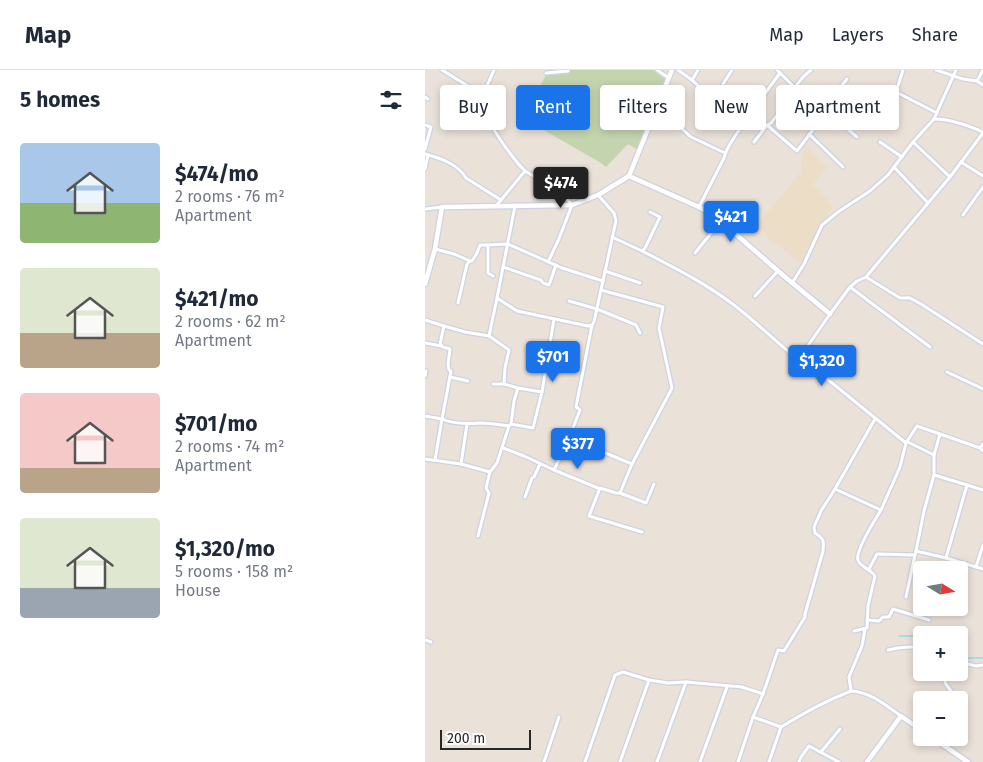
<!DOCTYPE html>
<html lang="en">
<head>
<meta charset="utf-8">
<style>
	:root { --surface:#fff; --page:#f6f6f7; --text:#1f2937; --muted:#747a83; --line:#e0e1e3; --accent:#1a73e8 }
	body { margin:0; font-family:"Fira Sans",sans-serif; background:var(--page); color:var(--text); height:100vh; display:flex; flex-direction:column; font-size:19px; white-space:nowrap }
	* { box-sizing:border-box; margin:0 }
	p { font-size:16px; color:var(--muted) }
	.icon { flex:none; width:28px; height:28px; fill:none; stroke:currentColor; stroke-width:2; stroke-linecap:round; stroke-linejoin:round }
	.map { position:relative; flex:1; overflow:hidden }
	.side { display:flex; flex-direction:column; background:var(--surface); width:425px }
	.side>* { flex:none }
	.banner { position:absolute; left:15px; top:15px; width:468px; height:45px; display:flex; gap:10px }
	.needle { width:32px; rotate:101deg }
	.fabs { position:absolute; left:488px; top:491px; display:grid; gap:10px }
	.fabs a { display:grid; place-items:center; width:55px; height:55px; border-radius:5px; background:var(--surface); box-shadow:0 2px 8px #0003; font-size:25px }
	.scale { position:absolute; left:15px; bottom:12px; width:91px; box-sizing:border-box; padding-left:5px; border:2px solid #272727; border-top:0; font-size:14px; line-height:18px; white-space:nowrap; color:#272727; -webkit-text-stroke:4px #fff; paint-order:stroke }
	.price { position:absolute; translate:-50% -42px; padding:0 11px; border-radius:5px; background:var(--accent); color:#fff; font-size:16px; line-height:32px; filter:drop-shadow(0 1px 2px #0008) }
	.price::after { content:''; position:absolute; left:50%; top:30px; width:15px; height:11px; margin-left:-8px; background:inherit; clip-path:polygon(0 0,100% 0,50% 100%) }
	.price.on { background:#222; color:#fff }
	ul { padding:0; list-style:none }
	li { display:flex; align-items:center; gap:15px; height:125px; padding:0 20px }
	li span { display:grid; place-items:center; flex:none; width:140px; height:100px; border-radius:5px; color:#555 }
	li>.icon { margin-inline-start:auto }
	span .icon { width:60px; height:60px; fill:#fffc; stroke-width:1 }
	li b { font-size:21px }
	h2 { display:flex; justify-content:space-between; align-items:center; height:60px; padding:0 20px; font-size:21px }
	.pill { padding:0 18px; border-radius:5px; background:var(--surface); box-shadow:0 2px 8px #0003; font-size:18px; line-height:45px }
	.pill.on { background:var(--accent); color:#fff }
	header { display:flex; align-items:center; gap:30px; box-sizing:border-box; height:70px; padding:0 25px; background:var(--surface); border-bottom:1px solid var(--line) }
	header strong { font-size:24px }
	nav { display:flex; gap:28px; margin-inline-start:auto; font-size:18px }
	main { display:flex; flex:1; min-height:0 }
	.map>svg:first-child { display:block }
</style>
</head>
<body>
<header>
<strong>Map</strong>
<nav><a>Map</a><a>Layers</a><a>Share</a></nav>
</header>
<main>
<section class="side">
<h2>5 homes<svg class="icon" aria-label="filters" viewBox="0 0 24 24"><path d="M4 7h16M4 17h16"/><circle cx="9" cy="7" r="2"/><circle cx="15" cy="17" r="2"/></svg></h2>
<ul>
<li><span style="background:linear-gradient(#a9c7e8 60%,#8fb573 0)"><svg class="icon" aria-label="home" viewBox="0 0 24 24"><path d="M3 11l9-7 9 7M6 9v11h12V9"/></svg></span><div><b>$474/mo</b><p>2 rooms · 76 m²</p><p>Apartment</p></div></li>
<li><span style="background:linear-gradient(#dfe7d0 65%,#b9a48a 0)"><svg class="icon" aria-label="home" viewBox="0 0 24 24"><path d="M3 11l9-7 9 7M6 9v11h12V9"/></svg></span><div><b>$421/mo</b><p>2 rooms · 62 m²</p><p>Apartment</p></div></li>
<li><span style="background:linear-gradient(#f6c9c9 75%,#b9a48a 0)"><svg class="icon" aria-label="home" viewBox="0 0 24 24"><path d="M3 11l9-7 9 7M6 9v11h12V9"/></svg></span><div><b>$701/mo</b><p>2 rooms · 74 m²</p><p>Apartment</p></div></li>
<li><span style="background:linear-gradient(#dfe7d0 70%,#9aa5b1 0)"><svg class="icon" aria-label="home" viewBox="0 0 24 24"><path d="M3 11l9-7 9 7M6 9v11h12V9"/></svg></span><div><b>$1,320/mo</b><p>5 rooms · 158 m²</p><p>House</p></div></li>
</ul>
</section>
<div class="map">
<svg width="558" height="692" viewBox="0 0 558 692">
	<rect width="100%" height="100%" fill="#eae1d8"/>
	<!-- education -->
	<polygon fill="#ecddc7" points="380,74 402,98 388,114 405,132 404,133 408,137 395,156 376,193 342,167 341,164 332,155 376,102 376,88"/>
	<!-- cemetery -->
	<polygon fill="#c4d4af" points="146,0 228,0 240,9 235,21 232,23 230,25 232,32 213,80 203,74 181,97 176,93 98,48 121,5 143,3"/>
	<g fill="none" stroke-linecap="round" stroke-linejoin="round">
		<!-- stream -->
		<g stroke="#69d6ee" stroke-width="1">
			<polyline points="474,566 496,566"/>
			<polyline points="534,582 541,588 558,588"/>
		</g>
		<defs>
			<g id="street">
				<polyline points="17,0 59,26"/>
				<path d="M69,0C65,9 57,25 58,34C59,50 88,89 100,101L71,136"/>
				<polyline points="232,0 244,8"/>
				<polyline points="253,0 267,10 273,0"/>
				<polyline points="352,0 372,20 402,41 432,67"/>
				<polyline points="478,0 471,22 512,43"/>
				<polyline points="511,0 538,9 552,11 558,15"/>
				<polyline points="121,3 143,1 143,0"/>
				<polyline points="267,10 281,23"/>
				<polyline points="552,11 558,0"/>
				<polyline points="298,14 307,0"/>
				<polyline points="370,17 379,6 386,0"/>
				<polyline points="0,27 3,29"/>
				<polyline points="233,37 266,67 300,83"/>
				<polyline points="403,37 408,36 415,33 445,50 462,19 464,18 471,22"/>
				<polyline points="403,37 411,23 422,9"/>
				<path d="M509,49C526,49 542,55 558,62"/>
				<polyline points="0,55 6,57 0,79"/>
				<polyline points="342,55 372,81 402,41"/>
				<polyline points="384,64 418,97"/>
				<polyline points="329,72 342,55 346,53 372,20"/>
				<polyline points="455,72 477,87"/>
				<polyline points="488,72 525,107"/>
				<path d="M0,84C15,88 33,94 41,108L76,130"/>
				<polyline points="536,92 558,106"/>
				<polyline points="469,97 503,133"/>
				<polyline points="0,99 3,85"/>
				<polyline points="100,101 137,123 147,135 133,171 123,192"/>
				<polyline points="90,136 72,228 92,241 163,256 167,255 169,252 191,151 189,143 173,125"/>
				<path d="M274,137L299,88C301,78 308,69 314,60C327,41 341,22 355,3"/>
				<polyline points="0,139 17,137"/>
				<polyline points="538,145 558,117"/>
				<polyline points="187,167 217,181 220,178 235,147 225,142"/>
				<polyline points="10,179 29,184 45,191 47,191 52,183 55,175 63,175"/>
				<path d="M217,181C252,199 288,217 319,243C336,257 353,273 371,288L375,287"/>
				<polyline points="270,183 296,151"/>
				<polyline points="78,197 116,210 118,213 124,215 131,195"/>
				<polyline points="180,201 215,213"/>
				<polyline points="68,206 63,203 63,175 83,174 137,198 178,211"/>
				<polyline points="441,207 475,228 485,228 496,234 558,274"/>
				<polyline points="367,213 379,194 397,155 413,142 445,121 463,105 488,72 509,49 531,0"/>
				<polyline points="425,217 505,277"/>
				<polyline points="330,226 353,201"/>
				<polyline points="144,231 172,239 211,255 215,263"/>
				<polyline points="33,233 42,194 45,191"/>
				<polyline points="0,250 19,256"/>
				<path d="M64,266L40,262L19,256L15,274L18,277L25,279L23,294L24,300L26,301L17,349C28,354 43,354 56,353C65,353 75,355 84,356L86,354L108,358L117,322"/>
				<polyline points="0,273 16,276"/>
				<polyline points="522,302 558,319"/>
				<polyline points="0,306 1,301"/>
				<polyline points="25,307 43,311"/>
				<polyline points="68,314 79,314 80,298 84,280 64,266 72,228"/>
				<polyline points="79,314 93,318 117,322 129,249"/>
				<polyline points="0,346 17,349 10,390"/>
				<polyline points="86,354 89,331 93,318"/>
				<polyline points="144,368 207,394 247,318 234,258 238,237 176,220"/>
				<polyline points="483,372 509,385"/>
				<polyline points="481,373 375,287 405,244 425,217 432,211 441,207 525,107 558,63"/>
				<polyline points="78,378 99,386 129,400 144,368 155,340 151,337 167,255"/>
				<polyline points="555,378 558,374"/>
				<polyline points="0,389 36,394 65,402 72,393 84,356"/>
				<polyline points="36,394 42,354"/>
				<polyline points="207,394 195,423 191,423 175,418 164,446 217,462"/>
				<polyline points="129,400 173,418 174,418"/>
				<polyline points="509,405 542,415 521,488"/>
				<polyline points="542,415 558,420"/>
				<polyline points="410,419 456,440 475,397 481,373 492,356 555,378 558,381"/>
				<polyline points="195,423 221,433 229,414"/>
				<polyline points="100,427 107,408 109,407 115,394"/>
				<polyline points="53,466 64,423 61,418 65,402"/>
				<polyline points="491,481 521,488 558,499"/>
				<polyline points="490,485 491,481 499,441 509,405 509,385 515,364"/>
				<polyline points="551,497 558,475"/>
				<polyline points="444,499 452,484 490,485 481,527"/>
				<polyline points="442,550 454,551 458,547 464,547 468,539 504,550"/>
				<path d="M429,561L442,558L443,536L450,506C446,499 435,497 433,490C430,482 451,448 456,440"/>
				<polyline points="0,570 6,572"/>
				<path d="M463,580C475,577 484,576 496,578"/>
				<polyline points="534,592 551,596 558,595"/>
				<path d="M426,621C446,622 460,635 476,646"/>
				<polyline points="522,630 526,621 520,613 523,602"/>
				<path d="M328,647L338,624L353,580L359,581L380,547V544L398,481C399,470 399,469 390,463L389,457L396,441L410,419L450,349"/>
				<polyline points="396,682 415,659"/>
				<polyline points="119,692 134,647"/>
				<polyline points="160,692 190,605 198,602 224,610"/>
				<polyline points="195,692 224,610 243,613 261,612"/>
				<polyline points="232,692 261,612 317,617 338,624"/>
				<polyline points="275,692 302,617"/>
				<path d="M313,692L328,647L356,657C381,642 400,631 426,621L424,607L437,576L440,559"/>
				<polyline points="344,692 356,657"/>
				<polyline points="374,692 376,687 384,676 414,692"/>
			</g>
			<g id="secondary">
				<polyline points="204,106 274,137 290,146 360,207 405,244"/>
				<polyline points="0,214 10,179 17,137 147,135 173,125 204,106 247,0"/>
				<polyline points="508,668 543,692"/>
				<polyline points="442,692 476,646 496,660"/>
			</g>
		</defs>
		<!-- street casing -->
		<use href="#street" stroke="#cdd3e1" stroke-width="5.5"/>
		<!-- secondary casing -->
		<use href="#secondary" stroke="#cdd3e1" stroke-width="7"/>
		<!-- street -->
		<use href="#street" stroke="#fff" stroke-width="3"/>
		<!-- secondary -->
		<use href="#secondary" stroke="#fff" stroke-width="4.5"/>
	</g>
</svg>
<div class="fabs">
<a><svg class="needle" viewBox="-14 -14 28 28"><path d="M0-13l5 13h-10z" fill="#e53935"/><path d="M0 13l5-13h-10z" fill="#747a83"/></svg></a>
<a>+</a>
<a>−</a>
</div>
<div class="scale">200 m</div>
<b class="price on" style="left:136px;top:139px">$474</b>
<b class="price" style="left:306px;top:173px">$421</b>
<b class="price" style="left:128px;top:313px">$701</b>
<b class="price" style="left:397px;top:317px">$1,320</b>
<b class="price" style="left:153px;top:400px">$377</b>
<div class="banner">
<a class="pill">Buy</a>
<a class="pill on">Rent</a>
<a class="pill">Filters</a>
<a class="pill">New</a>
<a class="pill">Apartment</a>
</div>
</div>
</main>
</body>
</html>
